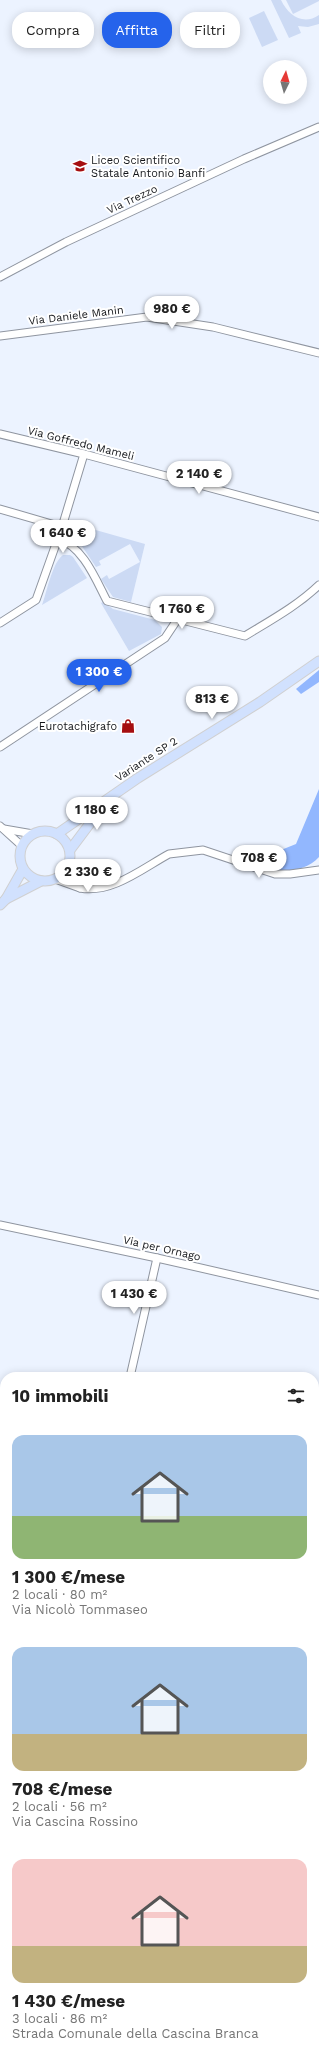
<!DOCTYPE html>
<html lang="it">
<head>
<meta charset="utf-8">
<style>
	:root { --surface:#fff; --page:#f6f6f6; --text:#222; --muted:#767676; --accent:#2563eb }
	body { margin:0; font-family:"Work Sans",sans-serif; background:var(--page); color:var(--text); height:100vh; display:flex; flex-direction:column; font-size:15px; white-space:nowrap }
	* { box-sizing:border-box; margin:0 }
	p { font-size:13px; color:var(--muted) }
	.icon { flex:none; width:22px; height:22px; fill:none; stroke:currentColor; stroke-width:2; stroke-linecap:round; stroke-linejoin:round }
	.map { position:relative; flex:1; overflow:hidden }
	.side { position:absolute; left:0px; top:1372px; width:319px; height:692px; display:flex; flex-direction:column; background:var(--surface); border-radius:16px 16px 0 0; box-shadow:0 2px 10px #0003 }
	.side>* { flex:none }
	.top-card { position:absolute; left:12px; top:12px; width:295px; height:36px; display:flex; gap:8px }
	.needle { width:26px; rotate:5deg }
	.buttons { position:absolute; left:263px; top:60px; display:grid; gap:8px }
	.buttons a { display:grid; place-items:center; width:44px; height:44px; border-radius:50%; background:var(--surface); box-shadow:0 2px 10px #0003; font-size:20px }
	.price { position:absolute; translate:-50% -34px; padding:0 9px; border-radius:14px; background:#fff; color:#222; font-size:13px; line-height:26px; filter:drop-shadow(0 1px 2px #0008) }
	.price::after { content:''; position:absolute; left:50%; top:24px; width:12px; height:9px; margin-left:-6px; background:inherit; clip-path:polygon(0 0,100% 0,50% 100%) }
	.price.on { background:var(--accent); color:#fff }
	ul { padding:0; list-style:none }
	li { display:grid; align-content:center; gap:8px; height:212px; padding:0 12px }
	li span { display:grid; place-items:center; height:124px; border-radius:12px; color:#555 }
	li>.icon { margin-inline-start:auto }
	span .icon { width:72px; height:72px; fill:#fffc; stroke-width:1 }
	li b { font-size:17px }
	h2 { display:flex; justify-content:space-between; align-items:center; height:48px; padding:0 12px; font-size:17px }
	.tag { padding:0 14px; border-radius:16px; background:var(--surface); box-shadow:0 2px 10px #0003; font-size:14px; line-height:36px }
	.tag.on { background:var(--accent); color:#fff }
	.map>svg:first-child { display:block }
</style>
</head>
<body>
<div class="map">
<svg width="319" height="2064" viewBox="0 0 319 2064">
	<rect width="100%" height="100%" fill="#ecf3ff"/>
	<!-- green -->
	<g fill="#ccdaf4">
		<path d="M271,0H281C288,15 303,26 319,15V24L308,27L298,26L301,33L289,38Z"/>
		<polygon points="286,0 319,0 319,1 293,14"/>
		<polygon points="264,11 278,40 262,47 249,18"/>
		<polygon points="71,523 145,544 131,602 113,597 101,579 107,575 109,579 140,562 130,544 99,561 101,565 96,567 69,527"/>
		<path d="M63,555H70L73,557L87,578L42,605C47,592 52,563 63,555Z"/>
		<polygon points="103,602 113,609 155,620 162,627 161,634 129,651 101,603"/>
		<polygon points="0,1635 5,1636 5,1755 0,1754"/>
	</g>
	<!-- forest -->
	<g fill="#92b7fe">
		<polygon points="319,670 319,682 301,694 296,689"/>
		<path d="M319,789V857C305,872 286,872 266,868L262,864L266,856L296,844Z"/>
	</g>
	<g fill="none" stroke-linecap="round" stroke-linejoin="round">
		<defs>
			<g id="minor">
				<polyline points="0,277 66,242 244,159 319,127"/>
				<polyline points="0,336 147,317 213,327 319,353"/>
				<polyline points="0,434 84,454 319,517"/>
				<polyline points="0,509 62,527"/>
				<path d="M58,539C83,546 96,580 107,601L245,636C271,620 297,606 319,585"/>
				<polyline points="0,623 36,600 62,527 84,454"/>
				<polyline points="0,747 165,638 177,620"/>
				<polyline points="0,826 22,846"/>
				<polyline points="4,829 33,834"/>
				<polyline points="55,879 80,888 70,859"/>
				<path d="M80,888C112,894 143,868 169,854L203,850L275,874H290L319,870"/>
				<polyline points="0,1225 157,1258 319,1295"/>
				<polyline points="130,1377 157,1258"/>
				<polyline points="0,1628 5,1630"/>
				<polyline points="314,1883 319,1884"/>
				<polyline points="0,1960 5,1960"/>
				<polyline points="314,2002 319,2003"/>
				<polyline points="12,2064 13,2059"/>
				<polyline points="126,2064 127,2059"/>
				<polyline points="237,2064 238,2059"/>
			</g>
			<g id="major">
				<circle cx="45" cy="856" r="25"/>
				<polyline points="57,834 138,778 260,702 319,661"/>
				<polyline points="70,850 103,806"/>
				<polyline points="6,899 23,869"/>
				<polyline points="0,905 6,899 41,881"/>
			</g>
		</defs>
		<!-- minor casing -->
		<use href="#minor" stroke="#8f95a0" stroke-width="9"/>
		<!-- major casing -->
		<use href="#major" stroke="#d0d0d1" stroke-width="11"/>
		<!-- minor -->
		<use href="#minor" stroke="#fff" stroke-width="7"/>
		<!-- major -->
		<use href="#major" stroke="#d1e1fe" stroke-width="9"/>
	</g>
	<!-- icons -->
	<defs>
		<symbol id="school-bare" viewBox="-9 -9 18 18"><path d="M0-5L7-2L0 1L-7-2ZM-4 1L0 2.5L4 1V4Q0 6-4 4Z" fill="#a50e10" stroke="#fff" stroke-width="2.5" paint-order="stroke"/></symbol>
		<symbol id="shop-bare" viewBox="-9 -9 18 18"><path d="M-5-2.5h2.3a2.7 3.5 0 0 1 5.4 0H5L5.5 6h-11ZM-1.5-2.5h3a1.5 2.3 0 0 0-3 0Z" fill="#a50e10" stroke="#fff" stroke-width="2.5" paint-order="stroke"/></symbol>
	</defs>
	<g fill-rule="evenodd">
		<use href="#school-bare" x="70" y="156" width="20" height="20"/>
		<use href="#shop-bare" x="118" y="716" width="20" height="20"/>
	</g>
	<g text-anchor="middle" stroke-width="4" stroke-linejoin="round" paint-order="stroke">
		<!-- poi labels -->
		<g font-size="11" fill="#14161a" stroke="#fff" text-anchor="start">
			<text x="91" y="164">Liceo Scientifico<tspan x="91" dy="13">Statale Antonio Banfi</tspan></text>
			<text x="117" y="730" text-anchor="end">Eurotachigrafo</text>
		</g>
		<!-- street labels -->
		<g font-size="11" fill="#14161a" stroke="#fff">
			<text transform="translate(132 199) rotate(-25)" y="4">Via Trezzo</text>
			<text transform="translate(76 315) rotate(-7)" y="4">Via Daniele Manin</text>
			<text transform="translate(81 443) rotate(14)" y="4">Via Goffredo Mameli</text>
			<text transform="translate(146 759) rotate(-33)" y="4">Variante SP 2</text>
			<text transform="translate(162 1248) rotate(13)" y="4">Via per Ornago</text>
		</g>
	</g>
</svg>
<div class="buttons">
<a><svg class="needle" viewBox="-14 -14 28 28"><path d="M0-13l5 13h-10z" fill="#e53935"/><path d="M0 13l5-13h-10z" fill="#767676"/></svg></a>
</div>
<b class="price" style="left:172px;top:330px">980 €</b>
<b class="price" style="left:199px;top:495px">2 140 €</b>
<b class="price" style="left:63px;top:554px">1 640 €</b>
<b class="price" style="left:182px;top:630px">1 760 €</b>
<b class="price on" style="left:99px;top:693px">1 300 €</b>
<b class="price" style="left:212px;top:720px">813 €</b>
<b class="price" style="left:97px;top:831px">1 180 €</b>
<b class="price" style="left:259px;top:879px">708 €</b>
<b class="price" style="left:88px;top:893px">2 330 €</b>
<b class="price" style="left:134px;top:1315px">1 430 €</b>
<div class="top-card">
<a class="tag">Compra</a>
<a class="tag on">Affitta</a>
<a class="tag">Filtri</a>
</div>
<section class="side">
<h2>10 immobili<svg class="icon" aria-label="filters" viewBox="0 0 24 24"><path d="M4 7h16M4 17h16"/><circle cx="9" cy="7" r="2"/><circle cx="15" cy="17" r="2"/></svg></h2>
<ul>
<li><span style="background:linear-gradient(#a9c7e8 65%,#8fb573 0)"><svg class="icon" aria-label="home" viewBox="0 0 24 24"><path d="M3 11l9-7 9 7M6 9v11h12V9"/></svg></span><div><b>1 300 €/mese</b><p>2 locali · 80 m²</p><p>Via Nicolò Tommaseo</p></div></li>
<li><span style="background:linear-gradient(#a9c7e8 70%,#c2b280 0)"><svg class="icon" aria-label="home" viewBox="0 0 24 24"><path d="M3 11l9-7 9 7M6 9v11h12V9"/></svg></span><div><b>708 €/mese</b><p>2 locali · 56 m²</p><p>Via Cascina Rossino</p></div></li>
<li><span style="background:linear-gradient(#f6c9c9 70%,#c2b280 0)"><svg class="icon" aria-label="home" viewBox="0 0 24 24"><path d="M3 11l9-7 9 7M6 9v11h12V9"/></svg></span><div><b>1 430 €/mese</b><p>3 locali · 86 m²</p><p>Strada Comunale della Cascina Branca</p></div></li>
</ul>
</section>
</div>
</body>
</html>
